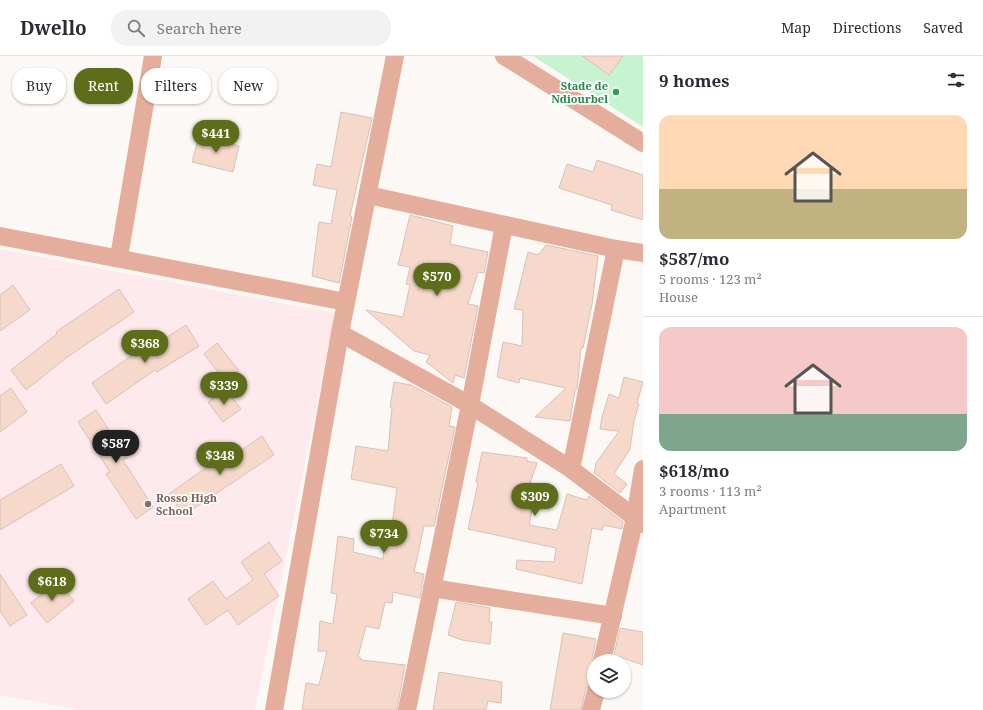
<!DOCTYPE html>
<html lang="en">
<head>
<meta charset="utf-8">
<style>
	:root { --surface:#fff; --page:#f2f2f3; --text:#2b2b33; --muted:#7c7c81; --line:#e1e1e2; --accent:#5d6d19 }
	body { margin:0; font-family:"Noto Serif",serif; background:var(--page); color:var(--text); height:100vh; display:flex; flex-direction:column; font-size:15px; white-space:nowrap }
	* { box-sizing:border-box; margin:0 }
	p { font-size:13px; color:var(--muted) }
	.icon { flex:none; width:22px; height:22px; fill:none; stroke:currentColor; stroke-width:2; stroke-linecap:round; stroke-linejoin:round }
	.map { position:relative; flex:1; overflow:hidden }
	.sheet { display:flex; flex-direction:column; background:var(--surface); width:340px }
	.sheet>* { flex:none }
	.top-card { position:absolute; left:12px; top:12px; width:380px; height:36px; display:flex; gap:8px }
	.buttons { position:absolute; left:587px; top:598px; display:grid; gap:8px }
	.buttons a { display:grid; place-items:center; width:44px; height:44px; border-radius:50%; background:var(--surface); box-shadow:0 1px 3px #0004; font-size:20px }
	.price { position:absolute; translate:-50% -34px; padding:0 9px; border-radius:14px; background:var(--accent); color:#fff; font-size:13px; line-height:26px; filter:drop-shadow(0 1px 2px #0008) }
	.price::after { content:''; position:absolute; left:50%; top:24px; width:12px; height:9px; margin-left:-6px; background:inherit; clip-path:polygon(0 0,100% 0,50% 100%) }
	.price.current { background:#222; color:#fff }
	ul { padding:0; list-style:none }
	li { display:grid; align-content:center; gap:8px; height:212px; padding:0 16px }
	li+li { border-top:1px solid var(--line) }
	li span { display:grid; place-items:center; height:124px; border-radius:12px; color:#555 }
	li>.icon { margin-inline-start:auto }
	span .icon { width:72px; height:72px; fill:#fffc; stroke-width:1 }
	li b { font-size:17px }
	h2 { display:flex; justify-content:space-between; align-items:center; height:48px; padding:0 16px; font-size:17px }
	.pill { padding:0 14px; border-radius:16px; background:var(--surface); box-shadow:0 1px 3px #0004; font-size:14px; line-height:36px }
	.pill.current { background:var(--accent); color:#fff }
	header { display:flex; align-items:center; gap:24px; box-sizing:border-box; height:56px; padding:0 20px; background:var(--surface); border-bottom:1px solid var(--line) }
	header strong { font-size:19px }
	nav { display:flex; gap:22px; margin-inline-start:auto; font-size:14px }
	.search { width:280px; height:36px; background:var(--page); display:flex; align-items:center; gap:10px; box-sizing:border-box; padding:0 14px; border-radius:16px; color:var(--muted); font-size:15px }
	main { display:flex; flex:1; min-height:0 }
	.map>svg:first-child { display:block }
</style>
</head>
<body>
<header>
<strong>Dwello</strong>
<div class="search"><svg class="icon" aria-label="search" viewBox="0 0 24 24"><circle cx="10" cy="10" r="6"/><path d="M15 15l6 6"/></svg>Search here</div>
<nav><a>Map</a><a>Directions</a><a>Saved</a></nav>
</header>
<main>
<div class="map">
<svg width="643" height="654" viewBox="0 0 643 654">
	<rect width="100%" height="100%" fill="#fcf8f6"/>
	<!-- education -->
	<polygon fill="#fee9ed" points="0,193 335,257 255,654 80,654 0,639"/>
	<!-- pitch -->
	<polygon fill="#c8f3d0" points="533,0 643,0 643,71"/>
	<!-- building -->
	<g fill="#f7d9cc" stroke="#d7c1b8">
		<polygon points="582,0 623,0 609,19"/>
		<polygon points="341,56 372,62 350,160 352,161 339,227 312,220 319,166 331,168 337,134 313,129 317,108 331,111"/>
		<polygon points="199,80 239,90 233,116 192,106"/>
		<polygon points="597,104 643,119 643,164 611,154 612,149 559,132 567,108 593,116"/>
		<polygon points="410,159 453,170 450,188 488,196 484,217 478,216 468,248 478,250 464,322 455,319 453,327 426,306 430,299 414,295 366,254 403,261 410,229 406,228 410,211 398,209"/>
		<polygon points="546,189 598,200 592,248 583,292 581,292 577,333 575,334 570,365 535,361 566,332 520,322 519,327 497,321 503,286 522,290 523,254 514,253 528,196 538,199"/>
		<polygon points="13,229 30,254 0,275 0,239"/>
		<polygon points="119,233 134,256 66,302 26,334 11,314 57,278 56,276"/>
		<polygon points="186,269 199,290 157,316 155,314 106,348 92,327 134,298 136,301"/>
		<polygon points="217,287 239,315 226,326 204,298"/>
		<polygon points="624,321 643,326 637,347 639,348 634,365 630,393 614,418 627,428 620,437 594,417 596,407 619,375 600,373 602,361 609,338 619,342"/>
		<polygon points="394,326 411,329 452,351 449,370 455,371 434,470 424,470 414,516 424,518 420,542 393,536 392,547 385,546 379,573 366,570 358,601 361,602 361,604 405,609 397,654 302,654 306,627 319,629 327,595 318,595 320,565 333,568 337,538 331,537 338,480 354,483 353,496 383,503 385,485 388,486 389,468 392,469 397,432 351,423 356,390 388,395 392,352 390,351"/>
		<polygon points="11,332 27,356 0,376 0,340"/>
		<polygon points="226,333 241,353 223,366 208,346"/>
		<polygon points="96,354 127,402 123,404 153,451 136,463 106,418 110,416 78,366"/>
		<polygon points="262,380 274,399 184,459 169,438 211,408 214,413"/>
		<polygon points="482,396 527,402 527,405 537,407 530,427 537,429 529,469 557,474 567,438 587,444 589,440 623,466 622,473 604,469 602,474 592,472 582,528 516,513 517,504 554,506 556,492 468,473 478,427 476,426"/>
		<polygon points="61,408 74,430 0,474 0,444"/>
		<polygon points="269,486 282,505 264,518 279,540 238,569 228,554 206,569 188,543 213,525 226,543 253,524 241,506"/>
		<polygon points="0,518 27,559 10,570 0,555"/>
		<polygon points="58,525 74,545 47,567 31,547"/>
		<polygon points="456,546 490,552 489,566 492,566 490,588 462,584 448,579"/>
		<polygon points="620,572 643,576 643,609 614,599"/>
		<polygon points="563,577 596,583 592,603 594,611 591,626 586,632 581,654 550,654"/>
		<polygon points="439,616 502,626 501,647 488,645 486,654 433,654"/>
	</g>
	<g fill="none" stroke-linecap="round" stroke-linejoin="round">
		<!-- minor -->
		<g stroke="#e4ad9c" stroke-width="18">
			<polyline points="504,0 643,87"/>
			<polyline points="368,139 616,193 643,197"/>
			<polyline points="0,180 346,246"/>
			<polyline points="119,201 153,0"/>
			<polyline points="340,277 470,349 571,413 643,468"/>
			<polyline points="571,413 616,193"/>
			<polyline points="432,532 613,560"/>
			<polyline points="602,605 635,462 643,413"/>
			<polyline points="274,654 340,277 395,0"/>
			<polyline points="407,654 470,349 504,169"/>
			<polyline points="591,654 596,635"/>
		</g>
	</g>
	<!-- markers -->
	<circle fill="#2e9e5b" stroke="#fff" stroke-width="1.5" cx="616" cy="36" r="4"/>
	<circle fill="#8d6e63" stroke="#fff" stroke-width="1.5" cx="148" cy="448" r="4"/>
	<g text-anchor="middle" stroke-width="3.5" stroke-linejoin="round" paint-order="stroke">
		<!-- leisure labels -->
		<g font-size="11" font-weight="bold" fill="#27864d" stroke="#fff" text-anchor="end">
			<text x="608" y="34">Stade de<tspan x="608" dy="13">Ndiourbel</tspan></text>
		</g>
		<!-- education labels -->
		<g font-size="11" font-weight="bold" fill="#785e54" stroke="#fff" text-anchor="start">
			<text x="156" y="446">Rosso High<tspan x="156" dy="13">School</tspan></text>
		</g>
	</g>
</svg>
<div class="buttons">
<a><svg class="icon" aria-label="layers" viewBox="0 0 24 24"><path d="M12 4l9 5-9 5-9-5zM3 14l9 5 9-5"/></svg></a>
</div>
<b class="price" style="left:216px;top:98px">$441</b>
<b class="price" style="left:437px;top:241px">$570</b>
<b class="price" style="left:145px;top:308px">$368</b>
<b class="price" style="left:224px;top:350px">$339</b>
<b class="price current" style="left:116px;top:408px">$587</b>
<b class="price" style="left:220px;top:420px">$348</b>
<b class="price" style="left:535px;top:461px">$309</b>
<b class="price" style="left:384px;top:498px">$734</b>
<b class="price" style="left:52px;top:546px">$618</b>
<div class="top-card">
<a class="pill">Buy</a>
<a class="pill current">Rent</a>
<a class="pill">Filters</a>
<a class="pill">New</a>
</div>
</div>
<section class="sheet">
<h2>9 homes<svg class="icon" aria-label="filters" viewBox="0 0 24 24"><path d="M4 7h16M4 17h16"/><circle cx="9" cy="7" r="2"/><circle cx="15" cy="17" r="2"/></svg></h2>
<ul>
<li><span style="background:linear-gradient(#ffd9b3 60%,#c2b280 0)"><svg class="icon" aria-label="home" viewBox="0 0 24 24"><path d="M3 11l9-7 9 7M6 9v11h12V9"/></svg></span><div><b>$587/mo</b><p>5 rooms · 123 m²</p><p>House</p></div></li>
<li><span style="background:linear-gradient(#f6c9c9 70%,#7fa58c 0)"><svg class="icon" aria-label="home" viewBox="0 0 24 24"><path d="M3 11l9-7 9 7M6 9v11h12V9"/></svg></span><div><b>$618/mo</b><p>3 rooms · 113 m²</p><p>Apartment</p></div></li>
</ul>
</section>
</main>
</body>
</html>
